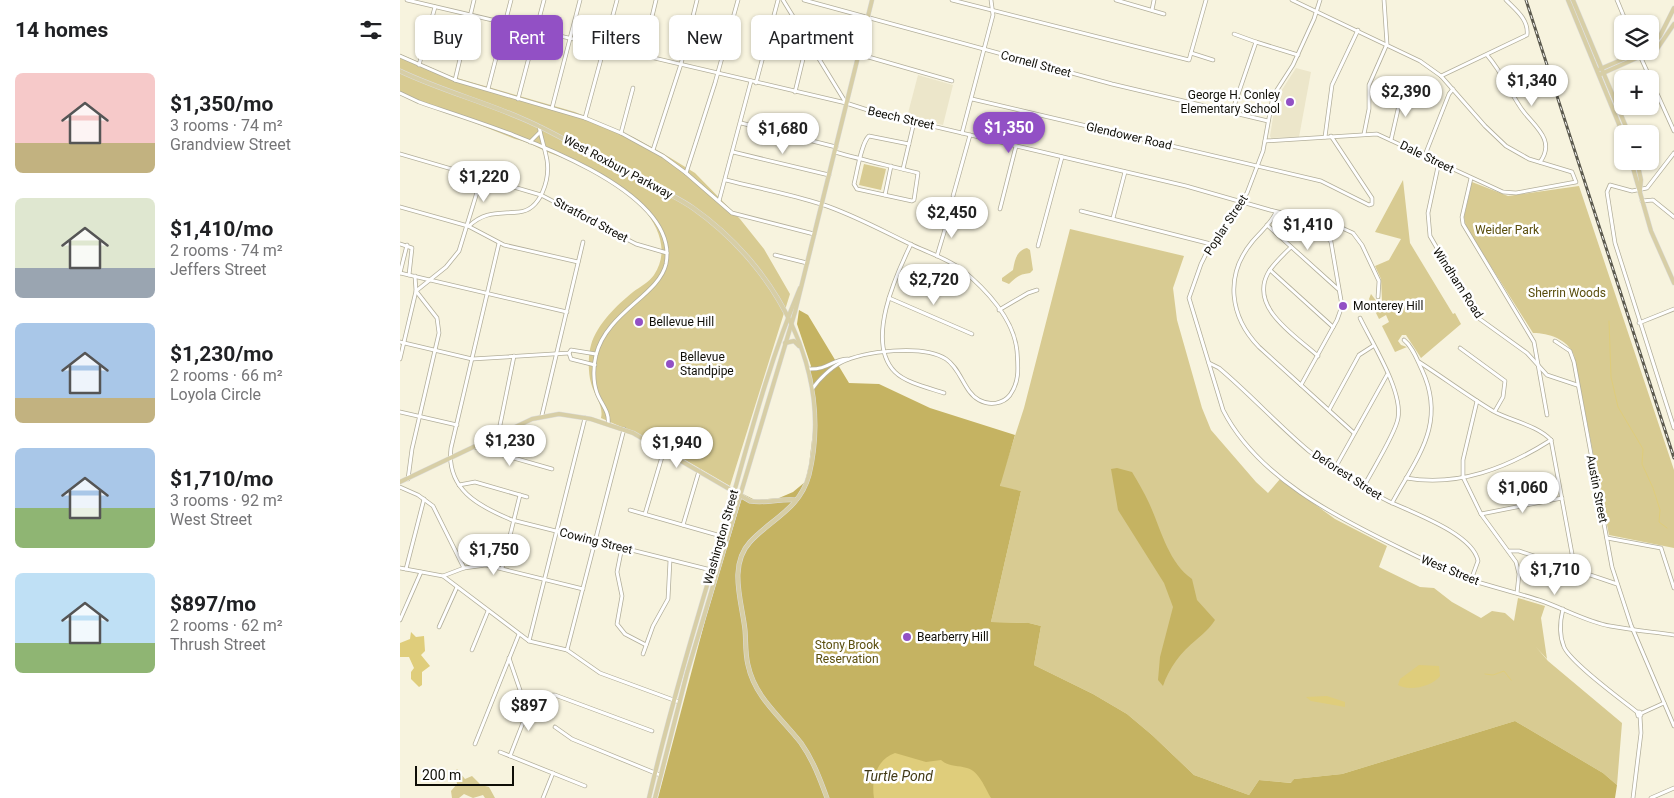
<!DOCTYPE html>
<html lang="en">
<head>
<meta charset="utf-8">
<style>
	:root { --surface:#fff; --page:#f2f2f2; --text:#202124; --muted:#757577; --accent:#9250c5 }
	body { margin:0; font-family:Roboto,sans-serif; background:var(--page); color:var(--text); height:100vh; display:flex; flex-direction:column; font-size:19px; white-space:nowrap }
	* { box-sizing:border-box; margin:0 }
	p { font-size:16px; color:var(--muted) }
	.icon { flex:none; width:28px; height:28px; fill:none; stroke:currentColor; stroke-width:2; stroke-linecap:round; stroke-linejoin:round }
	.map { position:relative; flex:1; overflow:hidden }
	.drawer { display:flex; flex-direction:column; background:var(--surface); width:400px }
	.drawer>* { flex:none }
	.top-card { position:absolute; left:15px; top:15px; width:475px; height:45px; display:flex; gap:10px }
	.buttons { position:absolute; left:1214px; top:15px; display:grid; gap:10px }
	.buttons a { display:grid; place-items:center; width:45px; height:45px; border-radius:8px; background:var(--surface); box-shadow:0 1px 4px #0004; font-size:25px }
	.scale { position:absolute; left:15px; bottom:12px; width:99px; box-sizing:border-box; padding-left:5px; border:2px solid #0f0e07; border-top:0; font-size:14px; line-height:18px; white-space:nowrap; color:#0f0e07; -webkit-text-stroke:4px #fff; paint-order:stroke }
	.price { position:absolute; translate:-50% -42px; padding:0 11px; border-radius:18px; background:#fff; color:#222; font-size:16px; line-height:32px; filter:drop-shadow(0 1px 2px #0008) }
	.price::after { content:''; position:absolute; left:50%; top:30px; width:15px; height:11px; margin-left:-8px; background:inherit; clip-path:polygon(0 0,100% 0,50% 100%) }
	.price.active { background:var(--accent); color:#fff }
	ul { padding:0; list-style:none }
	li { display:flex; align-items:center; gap:15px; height:125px; padding:0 15px }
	li span { display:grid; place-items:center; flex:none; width:140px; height:100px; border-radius:8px; color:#555 }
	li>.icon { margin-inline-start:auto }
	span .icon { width:60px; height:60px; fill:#fffc; stroke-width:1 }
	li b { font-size:21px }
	h2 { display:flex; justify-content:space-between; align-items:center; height:60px; padding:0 15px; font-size:21px }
	.tag { padding:0 18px; border-radius:8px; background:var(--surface); box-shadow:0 1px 4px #0004; font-size:18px; line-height:45px }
	.tag.active { background:var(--accent); color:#fff }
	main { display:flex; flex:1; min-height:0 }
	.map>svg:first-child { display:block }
</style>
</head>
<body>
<main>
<section class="drawer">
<h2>14 homes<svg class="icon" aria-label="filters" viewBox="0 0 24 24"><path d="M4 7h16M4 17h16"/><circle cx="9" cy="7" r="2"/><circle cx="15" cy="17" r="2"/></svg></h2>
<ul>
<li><span style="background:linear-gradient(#f6c9c9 70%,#c2b280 0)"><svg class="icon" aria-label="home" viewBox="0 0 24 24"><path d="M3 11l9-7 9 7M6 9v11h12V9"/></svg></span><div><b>$1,350/mo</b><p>3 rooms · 74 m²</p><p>Grandview Street</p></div></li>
<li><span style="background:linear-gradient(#dfe7d0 70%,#9aa5b1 0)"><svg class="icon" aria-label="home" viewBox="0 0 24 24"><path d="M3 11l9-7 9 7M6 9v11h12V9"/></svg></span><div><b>$1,410/mo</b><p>2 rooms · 74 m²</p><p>Jeffers Street</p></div></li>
<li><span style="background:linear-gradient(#a9c7e8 75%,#c2b280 0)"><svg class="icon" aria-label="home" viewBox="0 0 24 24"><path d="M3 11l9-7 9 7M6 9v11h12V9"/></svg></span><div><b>$1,230/mo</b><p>2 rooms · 66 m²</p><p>Loyola Circle</p></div></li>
<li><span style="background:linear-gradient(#a9c7e8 60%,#8fb573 0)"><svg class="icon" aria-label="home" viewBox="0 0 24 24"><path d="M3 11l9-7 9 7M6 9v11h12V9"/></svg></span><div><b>$1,710/mo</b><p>3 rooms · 92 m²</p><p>West Street</p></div></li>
<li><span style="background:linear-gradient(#bfe0f5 70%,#8fb573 0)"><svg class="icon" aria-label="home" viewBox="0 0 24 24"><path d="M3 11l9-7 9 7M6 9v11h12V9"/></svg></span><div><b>$897/mo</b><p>2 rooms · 62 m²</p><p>Thrush Street</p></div></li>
</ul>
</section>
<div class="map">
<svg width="1274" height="798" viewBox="0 0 1274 798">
	<rect width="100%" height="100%" fill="#f7f3de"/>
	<!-- built -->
	<g fill="#ece6ca">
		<polygon points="214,24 245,32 240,51 209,44"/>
		<polygon points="896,68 911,72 899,137 871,138 870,136 876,99"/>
		<polygon points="518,75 553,85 543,125 507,117"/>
	</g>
	<!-- green -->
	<g fill="#d8cb92">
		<path d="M0,54L50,76L175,112L235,138L269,157L295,173L340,219L364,249L390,294L330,486L251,440L201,418C204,406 194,395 191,383C188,373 188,355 191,345C197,324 217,305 233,292C240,287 249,282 254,275C279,237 237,196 206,177C189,167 169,160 150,153C138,148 129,142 115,139L0,93Z"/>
		<polygon points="464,164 486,169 481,190 459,185"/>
		<polygon points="1003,180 1010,243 1053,314 1055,313 1061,324 1021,358 1006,335 1002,335 998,341 1001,345 1007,347 995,352 982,326 989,322 986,315 979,319 969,299 971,294 977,302 982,301 981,279 975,266 989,260 1001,239 975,232"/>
		<path d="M1072,182L1108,196L1179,186L1274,470V548L1209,535L1174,355C1167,339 1149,333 1133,333L1066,227L1064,217Z"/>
		<polygon points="670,229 784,256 773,288 777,320 802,408 811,430 856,482 868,493 880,479 935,519 987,546 979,567 1020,587 1034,588 1052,602 1081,618 1092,611 1105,613 1114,621 1118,598 1145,606 1141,618 1147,659 1136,647 1148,661 1222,723 1217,785 1203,773 1115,721 942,774 894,779 892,783 859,780 849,795 794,775 752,735 727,714 693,694 634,665 641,626 629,623 591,622 621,491 600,487 601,479 624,408"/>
		<path d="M627,248L630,250L633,270L630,273C620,274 616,277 609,284L602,281V278L613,270C615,260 616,251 627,248Z"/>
		<polygon points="57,769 65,779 72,776 81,785 89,787 95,798 85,798 83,795 73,798 64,794 59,798 52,798 51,791 57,784 55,772"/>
	</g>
	<!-- forest -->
	<g fill="#c5b362">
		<polygon points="399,310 408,315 449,383 479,384 530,408 615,435 600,486 621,491 591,622 629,623 641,626 634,665 693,694 727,714 752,735 794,775 849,795 859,780 891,783 894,779 942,774 1115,721 1203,773 1217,785 1215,798 258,798 306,617 343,494 355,500 379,498 393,492 405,482 409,465 415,415 409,375 411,366 397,324"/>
		<path d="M717,468L732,472C738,482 744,492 749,503C761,529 768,562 792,579L797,600L815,620C809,629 804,633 796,640C781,652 769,668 763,686L758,680L760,657L773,607L764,583L718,510L711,469Z"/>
	</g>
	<!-- water -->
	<g fill="#dfcd7b">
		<polygon points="11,632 16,637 24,636 25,651 21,655 30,666 22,672 22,685 19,687 11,679 11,672 14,668 9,657 0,657 0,643 10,639"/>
		<path d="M1019,665L1039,666L1040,676C1033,686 1009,692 998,685L1000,679Z"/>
		<polygon points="927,696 945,702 945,707 911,701 906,697"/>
		<path d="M495,753L526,762L541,760C549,767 557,765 567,768C579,771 585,788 591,798H474C471,779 477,759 495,753Z"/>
	</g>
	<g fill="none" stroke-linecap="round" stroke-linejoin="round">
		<!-- stream -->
		<g stroke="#dfcd7b" stroke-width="1">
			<polyline points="1209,321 1211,377 1218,407 1243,449 1242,464 1253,488 1260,510 1259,522 1267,528"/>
			<polyline points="1085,674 1093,675 1104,671 1111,680"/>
		</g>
		<defs>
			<g id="minor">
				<polyline points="7,0 446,103 477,113 786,186 870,210 942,228 953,233 962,245 979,281 978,297"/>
				<polyline points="383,0 446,103"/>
				<polyline points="404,0 712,84 868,121"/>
				<polyline points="552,0 789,60 806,0"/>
				<polyline points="716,0 764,14"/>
				<path d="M920,0L914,19L893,65L873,96L863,151L847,193L811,244L801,264L789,298L823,410C857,477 936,517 1002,549C1024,560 1047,571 1071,580C1093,587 1117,593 1139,600C1163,608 1187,622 1210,626C1231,630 1253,632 1274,635"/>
				<polyline points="1217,0 1227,24"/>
				<polyline points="752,10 754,0"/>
				<polyline points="834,34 856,42"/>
				<polyline points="791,53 813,60"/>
				<polyline points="243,54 256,0"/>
				<path d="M1087,55C1101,71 1108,88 1119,105C1129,123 1158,138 1140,162"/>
				<polyline points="0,56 55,80 185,118 221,133 263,156 286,173 332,213 414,234"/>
				<polyline points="1241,58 1274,131"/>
				<polyline points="19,65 35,7"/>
				<path d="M1041,76L1127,35C1129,20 1116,10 1106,0"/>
				<polyline points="55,80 74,0"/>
				<polyline points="356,83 378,0"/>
				<polyline points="88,89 111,0"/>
				<polyline points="395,92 404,55 410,44 458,54 552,81"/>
				<path d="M0,93L19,102C77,123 283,180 266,264C259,295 206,313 196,355C193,367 193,382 197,393C201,404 210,412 208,424"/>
				<polyline points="118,99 144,0"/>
				<polyline points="572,99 921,181 969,205 972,204 972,198 931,136"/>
				<polyline points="152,108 180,0"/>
				<polyline points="832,112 856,42 898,55"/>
				<polyline points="185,118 217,0"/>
				<polyline points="341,123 436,147"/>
				<polyline points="221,133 233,88"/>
				<polyline points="562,133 593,15 591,0"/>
				<polyline points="964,134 969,109 969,85 987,44 984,0"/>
				<polyline points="925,137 932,85 958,30"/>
				<polyline points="991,140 1002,92"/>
				<polyline points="865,141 977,134 1103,192 1116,193 1176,182 1172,172 1129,159 1106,146 1085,126 1041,76 1020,61 892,0"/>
				<polyline points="130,142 140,132"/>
				<polyline points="253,150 281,64 297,0"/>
				<polyline points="333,152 429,175"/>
				<path d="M435,152C462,160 491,166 518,173L514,200L512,201L457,189L454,184C457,173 461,143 469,136L509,144"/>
				<polyline points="1274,153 1247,188 1232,191 1210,185 1207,192 1215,243 1274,428"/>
				<polyline points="0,154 141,195 236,244 267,253"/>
				<polyline points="1025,155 1049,94 1053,89"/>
				<polyline points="1039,162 1028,213 1030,236 1077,317 1127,353 1147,375 1177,385"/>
				<polyline points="503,169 514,122"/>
				<polyline points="286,173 315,83 338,0"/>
				<polyline points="1071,178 1062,217 1063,224 1134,342 1147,415"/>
				<path d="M326,180C357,188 390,194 421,204C452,214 481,230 510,244C527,252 546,258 561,269C586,289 614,319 617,351C618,367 620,381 610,395C603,404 590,406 579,400C564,392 561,369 546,359C523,344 464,351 440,363C431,368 419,379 413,388"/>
				<polyline points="485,195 491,166"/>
				<polyline points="553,196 570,135"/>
				<polyline points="319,201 351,81"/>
				<polyline points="1242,201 1253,200 1274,217"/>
				<polyline points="0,207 68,226 104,245 178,262"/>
				<polyline points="600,209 616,146"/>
				<polyline points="681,211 811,244"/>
				<path d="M876,212C871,224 860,232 852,242C824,276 830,317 859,347L954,433"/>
				<polyline points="713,218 725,172"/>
				<polyline points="867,225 938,289"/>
				<path d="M69,226C85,211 98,214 119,212C141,210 150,179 147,160C145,149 141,137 139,126"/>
				<path d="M99,243L51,448C46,489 78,506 112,520L311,570"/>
				<polyline points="0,244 12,248 9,275"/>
				<path d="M511,244C496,275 465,342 495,372C506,383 529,388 544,393"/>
				<polyline points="638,246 662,157"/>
				<path d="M891,247C883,255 873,264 868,273C849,308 896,336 918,356"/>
				<polyline points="375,255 407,263"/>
				<polyline points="537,256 549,216"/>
				<polyline points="870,270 933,327"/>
				<polyline points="0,273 167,312"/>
				<polyline points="0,273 7,245"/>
				<polyline points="489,298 572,334"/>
				<polyline points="599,310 628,293 637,290"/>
				<path d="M960,318C972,343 1003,391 998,418C996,433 971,472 963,488"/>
				<polyline points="1239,323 1274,309"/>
				<polyline points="1155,341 1170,351 1174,362 1212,567 1231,625 1274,726"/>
				<polyline points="0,342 72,359 169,353 171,350 196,354"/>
				<polyline points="1060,348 1105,381 1103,397 1095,411"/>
				<polyline points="169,353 171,359 195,365"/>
				<polyline points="0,359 16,291 46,267 59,251 82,176"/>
				<path d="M1019,362C1044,378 1068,396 1093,411C1111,421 1137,425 1151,440"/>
				<path d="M809,363L819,368C850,394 878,425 909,451C932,470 959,487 986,500C1010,512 1073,533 1078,561L1071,580"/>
				<path d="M408,369C429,370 432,359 448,359"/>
				<polyline points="901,385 937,320 942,306 931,242 916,222"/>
				<polyline points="1077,401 1063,460 1063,477 1081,514 1116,562 1119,574 1117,593"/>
				<polyline points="929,410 959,355 973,346"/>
				<polyline points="0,412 57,425"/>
				<polyline points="142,415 183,242"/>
				<polyline points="98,435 114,356"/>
				<polyline points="1151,440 1175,570"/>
				<polyline points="75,447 152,469"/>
				<polyline points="934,470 987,375"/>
				<path d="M1006,478C1059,487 1107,468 1151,440"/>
				<polyline points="8,479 12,449 39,333 37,318 16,291 15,276"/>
				<polyline points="59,485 75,482 120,495 102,568"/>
				<polyline points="0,487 18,495 33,506 64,568"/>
				<polyline points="120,495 127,497"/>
				<path d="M992,503C1017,457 1047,424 1022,370C1017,360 1013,347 1004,340"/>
				<polyline points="230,510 321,536"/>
				<polyline points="245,514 264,450"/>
				<polyline points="1081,514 1162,498"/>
				<polyline points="283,525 299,471"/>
				<polyline points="1207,538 1261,548 1274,588"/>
				<polyline points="222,547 217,572 222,596 217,624 225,634 246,645"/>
				<polyline points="1109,551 1119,551 1217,584"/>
				<polyline points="0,568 43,576 129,641 167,650 200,673 279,702"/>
				<polyline points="6,569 24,499"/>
				<polyline points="43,576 64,568 86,565 183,589"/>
				<path d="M1163,609C1160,621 1159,635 1164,647C1171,663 1222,700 1237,712H1240L1241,715L1238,716L1237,712"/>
				<polyline points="0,620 21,572"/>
				<polyline points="39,627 57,587"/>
				<polyline points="129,641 185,418"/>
				<polyline points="72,650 88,611"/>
				<polyline points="167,650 224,429"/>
				<polyline points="243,654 253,626 268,599 270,560"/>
				<polyline points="109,658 121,693 139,706 152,695 155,695 252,731"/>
				<polyline points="1242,713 1264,703"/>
				<polyline points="155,727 172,739 260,775"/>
				<polyline points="75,744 119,634"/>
				<polyline points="100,752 185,786"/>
				<polyline points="110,756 131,702"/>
				<polyline points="143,798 153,773"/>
				<polyline points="1233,798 1241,733 1240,716"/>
				<polyline points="1251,798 1274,788"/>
			</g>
			<g id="major">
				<polyline points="1168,0 1223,134"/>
				<polyline points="1173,0 1229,134"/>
				<polyline points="1250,47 1260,36 1274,8"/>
				<polyline points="1200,69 1242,51"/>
				<path d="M0,71C40,90 82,101 123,119C154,132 183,150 212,166C239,180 268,191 293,208C377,267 434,372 409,475C400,509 371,519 350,542C328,566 342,602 345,630C346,641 345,653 348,665C355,698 381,717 401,743C413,760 420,779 427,798"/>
				<polyline points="1201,74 1257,49 1274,24"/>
				<polyline points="1231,161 1251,231 1274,283"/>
				<polyline points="1237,161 1241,180 1240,191"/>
				<polyline points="385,343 394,341 399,346"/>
				<path d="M0,482L132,419L159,414L191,419L233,433L350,501C366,504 381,498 396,500"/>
				<path d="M249,798C269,713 294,629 319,545C344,460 365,371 400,288"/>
				<polyline points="255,798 287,673 395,312 472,0"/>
			</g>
		</defs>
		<!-- minor casing -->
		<use href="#minor" stroke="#b2ae9a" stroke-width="4.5"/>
		<!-- major casing -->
		<use href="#major" stroke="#dddddc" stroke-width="5"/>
		<!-- minor -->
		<use href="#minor" stroke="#fff" stroke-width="3"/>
		<!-- major -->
		<use href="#major" stroke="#d7cea6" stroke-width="4"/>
		<defs>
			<polyline id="rail" points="1126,0 1274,458"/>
		</defs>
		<!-- rail casing -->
		<use href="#rail" stroke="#5c5a4e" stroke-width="3"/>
		<!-- rail -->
		<use href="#rail" stroke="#fff" stroke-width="1" stroke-dasharray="4" stroke-linecap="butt"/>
	</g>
	<!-- markers -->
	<g fill="#9250c5" stroke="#fff" stroke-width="2">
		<circle cx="890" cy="102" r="5"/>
		<circle cx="943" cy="306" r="5"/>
		<circle cx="239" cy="322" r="5"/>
		<circle cx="270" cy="364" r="5"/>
		<circle cx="507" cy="637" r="5"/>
	</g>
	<g text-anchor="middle" stroke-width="5" stroke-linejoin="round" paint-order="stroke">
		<!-- street labels -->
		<g font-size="12" fill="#0f0e07" stroke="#fff">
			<text transform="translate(636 64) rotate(15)" y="4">Cornell Street</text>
			<text transform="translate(501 118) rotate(13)" y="4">Beech Street</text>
			<text transform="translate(729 136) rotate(13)" y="4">Glendower Road</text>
			<text transform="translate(1027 157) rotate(26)" y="4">Dale Street</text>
			<text transform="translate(218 167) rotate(28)" y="4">West Roxbury Parkway</text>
			<text transform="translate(191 220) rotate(28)" y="4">Stratford Street</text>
			<text transform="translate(826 225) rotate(-57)" y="4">Poplar Street</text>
			<text transform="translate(1058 283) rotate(57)" y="4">Windham Road</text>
			<text transform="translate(947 475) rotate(33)" y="4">Deforest Street</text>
			<text transform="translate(1197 489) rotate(79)" y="4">Austin Street</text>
			<text transform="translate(321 537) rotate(-74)" y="4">Washington Street</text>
			<text transform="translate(196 541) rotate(14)" y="4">Cowing Street</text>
			<text transform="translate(1050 570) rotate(22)" y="4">West Street</text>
		</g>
		<!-- poi labels -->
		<g font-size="12" fill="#0f0e07" stroke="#fff" text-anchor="start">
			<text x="880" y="99" text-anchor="end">George H. Conley<tspan x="880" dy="14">Elementary School</tspan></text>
			<text x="953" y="310">Monterey Hill</text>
			<text x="249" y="326">Bellevue Hill</text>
			<text x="280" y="361">Bellevue<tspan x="280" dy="14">Standpipe</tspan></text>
			<text x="517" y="641">Bearberry Hill</text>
		</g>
		<!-- park labels -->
		<g font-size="12" fill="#5a4e0d" stroke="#fff">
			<text x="1107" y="234">Weider Park</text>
			<text x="1167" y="297">Sherrin Woods</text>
			<text x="447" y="649">Stony Brook<tspan x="447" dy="14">Reservation</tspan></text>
		</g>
		<!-- water labels -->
		<g font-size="14" font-style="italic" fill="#423a16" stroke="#fff">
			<text x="498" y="781">Turtle Pond</text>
		</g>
	</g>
</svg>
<div class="buttons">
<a><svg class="icon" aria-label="layers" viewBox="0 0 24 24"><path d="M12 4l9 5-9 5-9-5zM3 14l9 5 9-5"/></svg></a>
<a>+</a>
<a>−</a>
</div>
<div class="scale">200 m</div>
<b class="price" style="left:1132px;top:107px">$1,340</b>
<b class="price" style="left:1006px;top:118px">$2,390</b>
<b class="price active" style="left:609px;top:154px">$1,350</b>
<b class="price" style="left:383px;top:155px">$1,680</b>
<b class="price" style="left:84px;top:203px">$1,220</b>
<b class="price" style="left:552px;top:239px">$2,450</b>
<b class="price" style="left:908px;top:251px">$1,410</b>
<b class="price" style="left:534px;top:306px">$2,720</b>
<b class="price" style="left:110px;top:467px">$1,230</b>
<b class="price" style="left:277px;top:469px">$1,940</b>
<b class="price" style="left:1123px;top:514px">$1,060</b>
<b class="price" style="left:94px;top:576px">$1,750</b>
<b class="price" style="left:1155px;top:596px">$1,710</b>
<b class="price" style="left:129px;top:732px">$897</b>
<div class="top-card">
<a class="tag">Buy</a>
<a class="tag active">Rent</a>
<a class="tag">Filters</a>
<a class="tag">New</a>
<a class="tag">Apartment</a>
</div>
</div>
</main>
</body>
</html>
